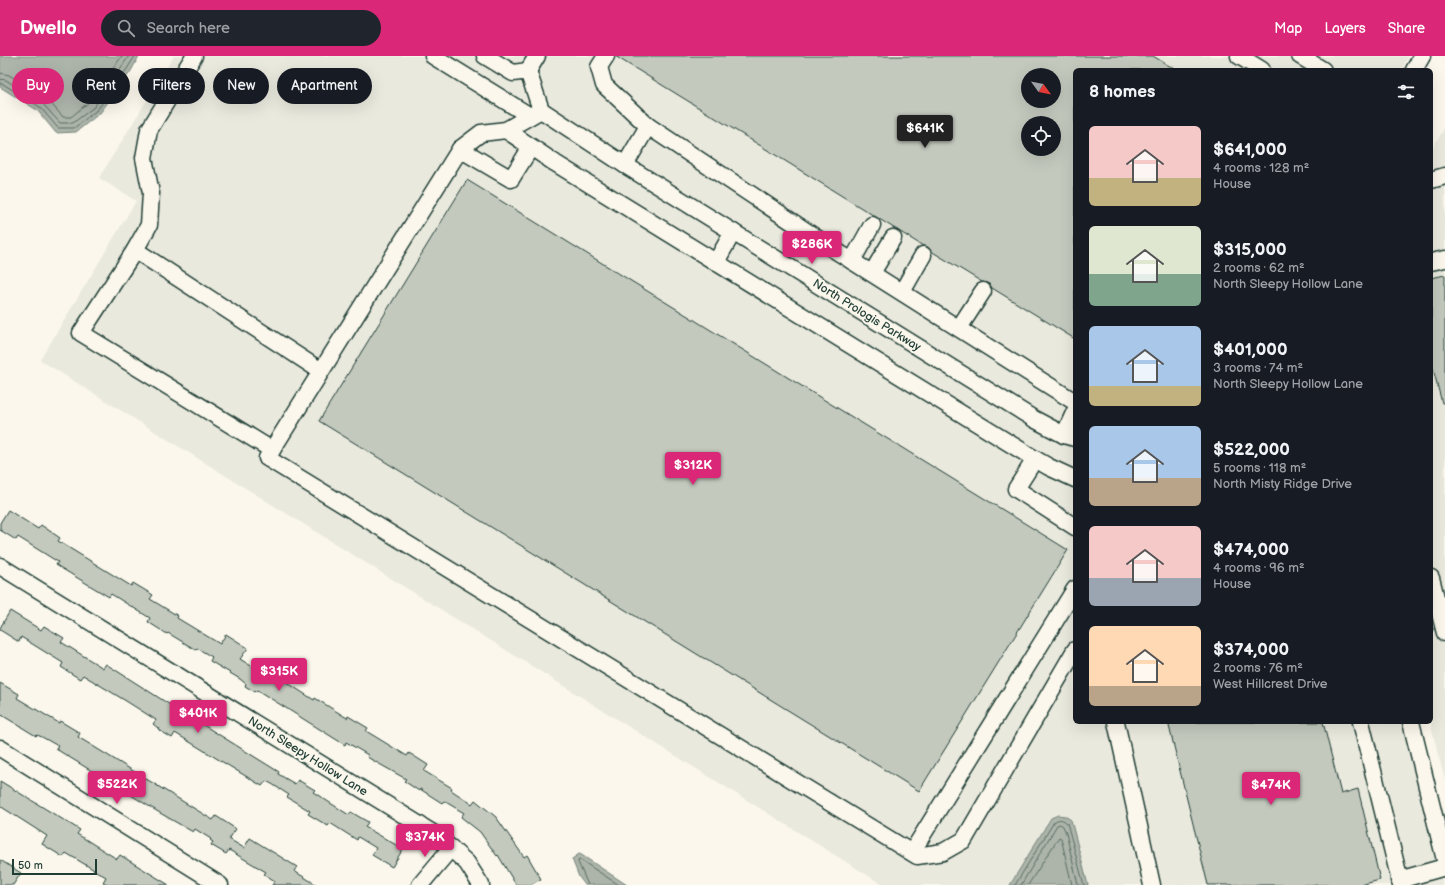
<!DOCTYPE html>
<html lang="en">
<head>
<meta charset="utf-8">
<style>
	:root { --surface:#171b24; --page:#20242c; --text:#f1f3f6; --muted:#9ea1a6; --accent:#db2777 }
	body { margin:0; font-family:"Balsamiq Sans",sans-serif; background:var(--page); color:var(--text); height:100vh; display:flex; flex-direction:column; font-size:15px; white-space:nowrap }
	* { box-sizing:border-box; margin:0 }
	p { font-size:13px; color:var(--muted) }
	.icon { flex:none; width:22px; height:22px; fill:none; stroke:currentColor; stroke-width:2; stroke-linecap:round; stroke-linejoin:round }
	.map { position:relative; flex:1; overflow:hidden }
	.panel { position:absolute; left:1073px; top:12px; width:360px; height:656px; display:flex; flex-direction:column; background:var(--surface); border-radius:6px; box-shadow:0 4px 16px #0002 }
	.panel>* { flex:none }
	.hud { position:absolute; left:12px; top:12px; width:380px; height:36px; display:flex; gap:8px }
	.needle { width:26px; rotate:123deg }
	.buttons { position:absolute; left:1021px; top:12px; display:grid; gap:8px }
	.buttons a { display:grid; place-items:center; width:40px; height:40px; border-radius:50%; background:var(--surface); box-shadow:0 4px 16px #0002; font-size:20px }
	.scale { position:absolute; left:12px; bottom:10px; width:85px; box-sizing:border-box; padding-left:4px; border:2px solid #1f3d34; border-top:0; font-size:11px; line-height:14px; white-space:nowrap; color:#1f3d34; -webkit-text-stroke:3px #fbf7ec; paint-order:stroke }
	.price { position:absolute; translate:-50% -34px; padding:0 9px; border-radius:4px; background:var(--accent); color:#fff; font-size:13px; line-height:26px; filter:drop-shadow(0 1px 2px #0008) }
	.price::after { content:''; position:absolute; left:50%; top:24px; width:12px; height:9px; margin-left:-6px; background:inherit; clip-path:polygon(0 0,100% 0,50% 100%) }
	.price.active { background:#222; color:#fff }
	ul { padding:0; list-style:none }
	li { display:flex; align-items:center; gap:12px; height:100px; padding:0 16px }
	li span { display:grid; place-items:center; flex:none; width:112px; height:80px; border-radius:6px; color:#555 }
	li>.icon { margin-inline-start:auto }
	span .icon { width:48px; height:48px; fill:#fffc; stroke-width:1 }
	li b { font-size:17px }
	h2 { display:flex; justify-content:space-between; align-items:center; height:48px; padding:0 16px; font-size:17px }
	.pill { padding:0 14px; border-radius:18px; background:var(--surface); box-shadow:0 4px 16px #0002; font-size:14px; line-height:36px }
	.pill.active { background:var(--accent); color:#fff }
	header { display:flex; align-items:center; gap:24px; box-sizing:border-box; height:56px; padding:0 20px; background:var(--accent); color:#fff }
	header strong { font-size:19px }
	nav { display:flex; gap:22px; margin-inline-start:auto; font-size:14px }
	.search { width:280px; height:36px; background:var(--page); display:flex; align-items:center; gap:10px; box-sizing:border-box; padding:0 14px; border-radius:22px; color:var(--muted); font-size:15px }
	.map>svg:first-child { display:block }
</style>
</head>
<body>
<header>
<strong>Dwello</strong>
<div class="search"><svg class="icon" aria-label="search" viewBox="0 0 24 24"><circle cx="10" cy="10" r="6"/><path d="M15 15l6 6"/></svg>Search here</div>
<nav><a>Map</a><a>Layers</a><a>Share</a></nav>
</header>
<div class="map">
<svg width="1445" height="829" viewBox="0 0 1445 829">
	<rect width="100%" height="100%" fill="#fbf7ec"/>
	<filter id="ink" filterUnits="userSpaceOnUse"><feTurbulence type="fractalNoise" baseFrequency=".025" numOctaves="2"/><feDisplacementMap in="SourceGraphic" scale="8" xChannelSelector="R" yChannelSelector="G"/><feConvolveMatrix kernelMatrix="1 2 1 2 8 2 1 2 1" color-interpolation-filters="sRGB"/></filter>
	<g filter="url(#ink)">
		<!-- built -->
		<g fill="#eae9de" fill-rule="evenodd">
			<path d="M174,0H1409L1401,14H1075V666H1402L1443,829H883L40,304L136,145L99,122ZM1028,19H1054V45H1028ZM1028,67H1054V93H1028Z"/>
			<polygon points="1445,71 1445,725 1430,666 1431,666 1431,95"/>
		</g>
		<!-- water -->
		<g fill="#adb4aa" stroke="#74847b">
			<polygon points="0,0 139,0 131,15 100,57 76,76 56,77 37,54 0,31"/>
			<polygon points="1058,759 1065,760 1071,764 1088,829 1010,829 1051,762"/>
			<polygon points="579,798 580,798 627,829 585,829 579,821 572,803"/>
		</g>
		<g fill="none" stroke-linecap="round" stroke-linejoin="round">
			<!-- shore -->
			<g stroke="#586d63" stroke-width="1">
				<polyline points="0,17 9,19 46,42 63,61 71,61 89,46 122,0"/>
				<polyline points="0,23 6,24 43,48 60,67 73,67 94,51 129,0"/>
				<polyline points="0,28 3,28 40,51 58,72 74,72 97,54 127,13 135,0"/>
				<polyline points="588,829 578,806 579,803 619,829"/>
				<path d="M1015,829L1054,766C1059,762 1063,763 1067,767L1084,829"/>
				<polyline points="1021,829 1057,769 1060,768 1063,770 1066,777 1078,829"/>
				<polyline points="1028,829 1059,781 1061,782 1072,829"/>
			</g>
		</g>
		<!-- building -->
		<g fill="#c4c9be" stroke="#1f3d34" fill-rule="evenodd">
			<path d="M615,0H1153L1176,14H1075V283L992,232L988,227L982,226L931,195L928,191L923,190ZM1028,19H1054V45H1028ZM1028,67H1054V93H1028Z"/>
			<polygon points="467,124 1068,494 919,735 319,365"/>
			<polygon points="1445,219 1445,347 1442,347 1431,305 1431,222"/>
			<polygon points="8,454 38,473 41,469 60,482 58,485 131,530 133,527 153,539 150,543 178,560 177,562 220,588 226,578 248,592 240,603 280,628 283,624 314,644 315,642 347,662 348,660 368,672 366,675 407,700 409,697 428,709 424,715 452,732 451,734 472,748 475,744 496,761 524,801 527,799 541,823 530,829 516,829 498,799 497,800 480,776 461,761 464,757 444,745 442,747 420,733 419,735 404,725 406,723 367,701 368,699 346,686 345,689 257,634 255,636 245,630 246,628 240,623 210,605 212,601 197,592 196,594 168,577 167,578 148,566 150,562 111,538 109,541 56,509 58,506 18,481 16,484 0,474 0,467"/>
			<polygon points="10,555 41,574 44,570 64,582 61,586 103,612 106,608 197,666 197,665 279,716 278,718 295,728 298,724 315,734 313,736 349,759 351,756 368,766 365,771 403,793 392,811 372,799 376,792 358,781 357,784 330,767 328,770 308,758 310,755 287,741 289,739 272,728 266,725 262,730 175,677 172,682 159,674 158,672 153,668 156,664 126,645 83,619 80,623 61,611 63,607 21,581 19,586 0,574 0,572"/>
			<polygon points="0,627 19,638 17,642 59,667 60,665 80,677 78,681 213,764 216,760 236,773 229,783 244,792 250,782 297,811 294,815 317,829 272,829 275,825 264,818 266,816 229,794 226,798 211,789 213,786 210,784 211,783 195,773 193,776 160,757 56,693 58,690 42,681 37,679 36,680 0,658"/>
			<polygon points="1168,666 1323,666 1341,738 1358,733 1380,824 1364,828 1364,829 1208,829"/>
			<polygon points="0,725 80,774 77,778 117,803 120,799 169,829 109,829 103,826 106,821 66,797 63,801 42,788 47,780 0,750"/>
			<polygon points="0,804 21,817 13,829 0,829"/>
		</g>
		<g fill="none" stroke-linecap="round" stroke-linejoin="round">
			<defs>
				<g id="minor">
					<polyline points="433,0 530,60"/>
					<polyline points="485,0 513,17 528,15 541,54"/>
					<polyline points="606,0 599,11 604,29 648,70 625,109"/>
					<polyline points="1239,0 1262,14"/>
					<polyline points="1300,0 1323,14"/>
					<polyline points="1414,14 1422,0"/>
					<polyline points="528,15 537,0"/>
					<polyline points="541,54 506,74 481,77 460,93 267,402 917,800 943,796 964,784 1075,594"/>
					<polyline points="541,54 625,109 1034,363 1064,379 1075,382"/>
					<polyline points="648,70 833,193 1075,346"/>
					<polyline points="506,74 555,107 1035,403 1049,411 1075,423"/>
					<polyline points="460,93 511,123 531,91"/>
					<polyline points="1431,124 1445,120"/>
					<polyline points="135,194 149,169 151,137 144,102 149,74 194,0"/>
					<polyline points="852,205 872,169"/>
					<polyline points="716,206 733,176"/>
					<polyline points="1431,206 1445,203"/>
					<polyline points="872,217 893,182"/>
					<polyline points="902,236 923,199"/>
					<polyline points="959,272 983,235"/>
					<polyline points="1064,379 1075,355"/>
					<polyline points="272,394 81,277 135,194 321,315"/>
					<polyline points="1035,403 1016,433 1075,471"/>
					<polyline points="0,510 436,779 467,807 481,829"/>
					<polyline points="1431,522 1445,577"/>
					<polyline points="1116,666 1152,829"/>
					<polyline points="1361,666 1401,829"/>
					<polyline points="1411,666 1445,804"/>
					<polyline points="0,692 220,829"/>
					<polyline points="912,796 1075,533"/>
					<polyline points="1399,824 1445,811"/>
					<polyline points="420,829 451,792"/>
				</g>
			</defs>
			<!-- minor casing -->
			<use href="#minor" stroke="#1f3d34" stroke-width="19"/>
			<!-- minor -->
			<use href="#minor" stroke="#fbf7ec" stroke-width="16"/>
		</g>
	</g>
	<g text-anchor="middle" stroke-width="4" stroke-linejoin="round" paint-order="stroke">
		<!-- street labels -->
		<g font-size="12" fill="#1f3d34" stroke="#fbf7ec">
			<text transform="translate(867 259) rotate(32)" y="4">North Prologis Parkway</text>
			<text transform="translate(308 700) rotate(32)" y="4">North Sleepy Hollow Lane</text>
		</g>
	</g>
</svg>
<div class="buttons">
<a><svg class="needle" viewBox="-14 -14 28 28"><path d="M0-13l5 13h-10z" fill="#e53935"/><path d="M0 13l5-13h-10z" fill="#9ea1a6"/></svg></a>
<a><svg class="icon" aria-label="locate" viewBox="0 0 24 24"><circle cx="12" cy="12" r="6"/><path d="M12 2v4M12 18v4M2 12h4M18 12h4"/></svg></a>
</div>
<div class="scale">50 m</div>
<b class="price active" style="left:925px;top:93px">$641K</b>
<b class="price" style="left:812px;top:209px">$286K</b>
<b class="price" style="left:693px;top:430px">$312K</b>
<b class="price" style="left:279px;top:636px">$315K</b>
<b class="price" style="left:198px;top:678px">$401K</b>
<b class="price" style="left:117px;top:749px">$522K</b>
<b class="price" style="left:1271px;top:750px">$474K</b>
<b class="price" style="left:425px;top:802px">$374K</b>
<div class="hud">
<a class="pill active">Buy</a>
<a class="pill">Rent</a>
<a class="pill">Filters</a>
<a class="pill">New</a>
<a class="pill">Apartment</a>
</div>
<section class="panel">
<h2>8 homes<svg class="icon" aria-label="filters" viewBox="0 0 24 24"><path d="M4 7h16M4 17h16"/><circle cx="9" cy="7" r="2"/><circle cx="15" cy="17" r="2"/></svg></h2>
<ul>
<li><span style="background:linear-gradient(#f6c9c9 65%,#c2b280 0)"><svg class="icon" aria-label="home" viewBox="0 0 24 24"><path d="M3 11l9-7 9 7M6 9v11h12V9"/></svg></span><div><b>$641,000</b><p>4 rooms · 128 m²</p><p>House</p></div></li>
<li><span style="background:linear-gradient(#dfe7d0 60%,#7fa58c 0)"><svg class="icon" aria-label="home" viewBox="0 0 24 24"><path d="M3 11l9-7 9 7M6 9v11h12V9"/></svg></span><div><b>$315,000</b><p>2 rooms · 62 m²</p><p>North Sleepy Hollow Lane</p></div></li>
<li><span style="background:linear-gradient(#a9c7e8 75%,#c2b280 0)"><svg class="icon" aria-label="home" viewBox="0 0 24 24"><path d="M3 11l9-7 9 7M6 9v11h12V9"/></svg></span><div><b>$401,000</b><p>3 rooms · 74 m²</p><p>North Sleepy Hollow Lane</p></div></li>
<li><span style="background:linear-gradient(#a9c7e8 65%,#b9a48a 0)"><svg class="icon" aria-label="home" viewBox="0 0 24 24"><path d="M3 11l9-7 9 7M6 9v11h12V9"/></svg></span><div><b>$522,000</b><p>5 rooms · 118 m²</p><p>North Misty Ridge Drive</p></div></li>
<li><span style="background:linear-gradient(#f6c9c9 65%,#9aa5b1 0)"><svg class="icon" aria-label="home" viewBox="0 0 24 24"><path d="M3 11l9-7 9 7M6 9v11h12V9"/></svg></span><div><b>$474,000</b><p>4 rooms · 96 m²</p><p>House</p></div></li>
<li><span style="background:linear-gradient(#ffd9b3 75%,#b9a48a 0)"><svg class="icon" aria-label="home" viewBox="0 0 24 24"><path d="M3 11l9-7 9 7M6 9v11h12V9"/></svg></span><div><b>$374,000</b><p>2 rooms · 76 m²</p><p>West Hillcrest Drive</p></div></li>
</ul>
</section>
</div>
</body>
</html>
